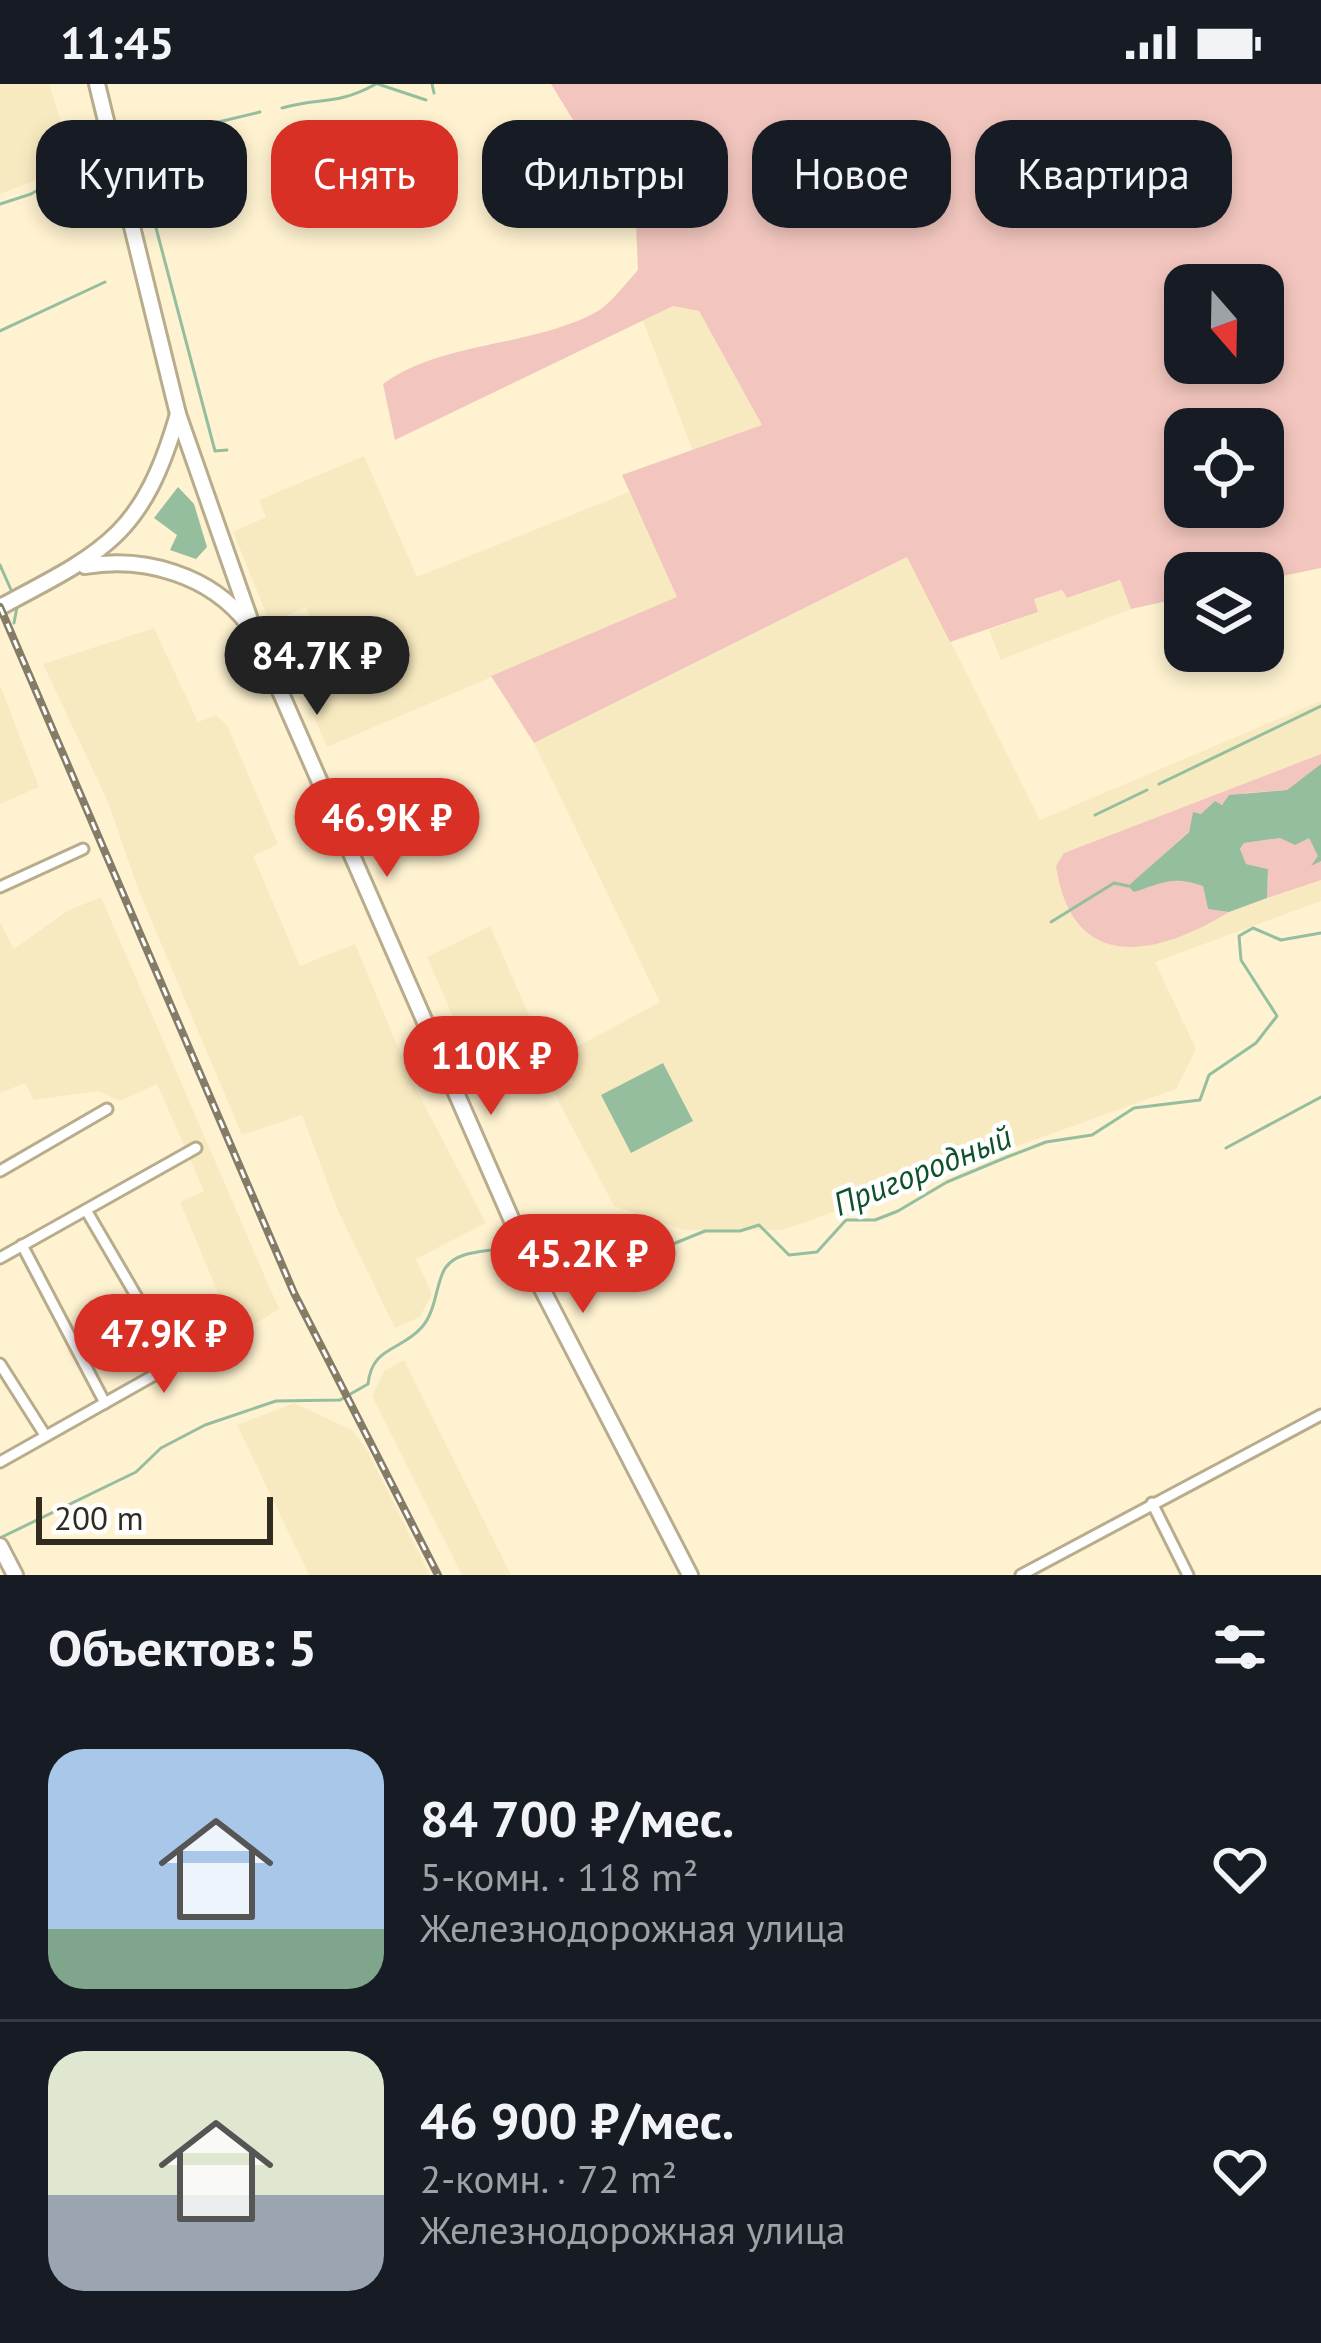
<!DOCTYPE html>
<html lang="ru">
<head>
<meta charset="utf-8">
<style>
	:root { --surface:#171b24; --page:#20242c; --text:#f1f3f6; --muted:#9ea1a6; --line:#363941; --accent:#d93025 }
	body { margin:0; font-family:"PT Sans",sans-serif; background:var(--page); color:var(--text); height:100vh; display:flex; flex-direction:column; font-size:45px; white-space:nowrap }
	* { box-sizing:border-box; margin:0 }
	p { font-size:39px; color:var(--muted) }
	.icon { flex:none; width:66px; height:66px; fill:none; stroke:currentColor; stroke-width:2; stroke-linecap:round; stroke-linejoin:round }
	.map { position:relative; height:1491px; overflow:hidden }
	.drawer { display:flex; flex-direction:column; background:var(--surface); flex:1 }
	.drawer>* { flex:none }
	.top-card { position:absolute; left:36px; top:36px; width:1251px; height:108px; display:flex; gap:24px }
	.needle { width:78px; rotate:160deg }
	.controls { position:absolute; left:1164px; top:180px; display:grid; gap:24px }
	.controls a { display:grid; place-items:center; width:120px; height:120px; border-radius:24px; background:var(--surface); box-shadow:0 6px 18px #0003; font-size:60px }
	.scale { position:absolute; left:36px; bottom:30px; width:237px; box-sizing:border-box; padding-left:12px; border:6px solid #312c1f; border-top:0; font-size:33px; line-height:42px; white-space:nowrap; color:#312c1f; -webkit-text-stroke:9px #fff; paint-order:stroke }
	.price { position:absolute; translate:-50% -102px; padding:0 27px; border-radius:42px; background:var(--accent); color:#fff; font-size:39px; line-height:78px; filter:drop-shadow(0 3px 6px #0008) }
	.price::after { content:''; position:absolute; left:50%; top:72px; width:36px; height:27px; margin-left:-18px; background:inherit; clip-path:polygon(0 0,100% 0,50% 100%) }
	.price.current { background:#222; color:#fff }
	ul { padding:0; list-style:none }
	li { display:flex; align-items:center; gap:36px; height:300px; padding:0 48px }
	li+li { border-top:3px solid var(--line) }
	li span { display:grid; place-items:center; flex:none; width:336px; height:240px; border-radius:36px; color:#555 }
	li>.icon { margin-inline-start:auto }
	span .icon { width:144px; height:144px; fill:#fffc; stroke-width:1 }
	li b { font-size:51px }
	h2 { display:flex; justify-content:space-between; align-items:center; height:144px; padding:0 48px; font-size:51px }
	.pill { padding:0 42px; border-radius:36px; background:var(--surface); box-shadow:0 6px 18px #0003; font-size:42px; line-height:108px }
	.pill.current { background:var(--accent); color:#fff }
	.status { display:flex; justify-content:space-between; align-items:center; height:84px; padding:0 60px; background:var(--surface); direction:ltr }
	.status svg { height:33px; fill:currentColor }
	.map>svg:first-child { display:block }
</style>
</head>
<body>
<div class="status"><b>11:45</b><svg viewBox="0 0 49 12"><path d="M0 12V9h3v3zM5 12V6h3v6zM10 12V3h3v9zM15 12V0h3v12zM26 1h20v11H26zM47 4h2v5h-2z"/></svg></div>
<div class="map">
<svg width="1321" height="1491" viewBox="0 0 1321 1491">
	<rect width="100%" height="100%" fill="#fef2d0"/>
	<!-- built -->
	<g fill="#f8eac0">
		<polygon points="0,0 49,0 75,81 0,110"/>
		<polygon points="673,222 699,227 762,341 694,370 642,234"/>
		<polygon points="364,372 417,493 629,408 678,514 327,663 290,577 323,562 306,523 270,539 233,448 266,433 259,416"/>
		<polygon points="908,473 1040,736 1321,617 1321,817 1155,878 1196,965 1176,1005 783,1146 684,1146 614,1122 554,1009 574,998 560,972 660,918 534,659"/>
		<polygon points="1120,496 1131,525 1001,576 989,546 1037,528 1034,515 1063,506 1068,514"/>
		<polygon points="154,544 198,638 216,631 227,641 278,760 253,772 300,882 355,860 413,999 486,1139 416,1175 432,1210 420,1233 395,1244 338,1127 302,1031 242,1051 138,805 108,718 43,580"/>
		<polygon points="0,601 39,703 0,720"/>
		<polygon points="101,813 279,1225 236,1252 180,1118 204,1107 157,1000 120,1017 98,1007 34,1016 25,999 0,1009 0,838 14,865 67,827"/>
		<polygon points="490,842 544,965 479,993 427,873"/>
		<polygon points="404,1276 511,1491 462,1491 372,1312 384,1287"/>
		<polygon points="294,1319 352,1346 366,1364 430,1491 309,1491 237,1341"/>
	</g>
	<!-- green -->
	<g fill="#f2c6be" fill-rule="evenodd">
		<path d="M551,0H1321V484L1263,496V489H1185V513L1131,525L1120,496L1067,514L1062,506L1034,515L1038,528L950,558L907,473L534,659L491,592L677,513L622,391L762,341L699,227L673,222L395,356L383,300C443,256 532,264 598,227C612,218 626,199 638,186L636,139ZM1185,201H1263V279H1185ZM1185,345H1263V423H1185Z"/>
		<path d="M1321,670V680L1287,706L1245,709L1201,730L1193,729L1189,747L1129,802L1146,804L1175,794L1203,801L1208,825L1229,828C1154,874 1072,889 1056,782L1064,769Z"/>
		<polygon points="1280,754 1309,754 1321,777 1321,796 1267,814 1268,785 1246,780 1240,766 1244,759"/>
	</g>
	<!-- water -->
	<g fill="#95be9f">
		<polygon points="178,403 194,420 207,463 196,475 170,466 177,451 154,434"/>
		<path d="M1321,680V777L1311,782L1318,772L1309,754L1295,761L1280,754L1244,759L1240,765L1246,780L1268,785L1267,814L1229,828L1208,825L1203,802C1173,791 1162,799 1134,808L1128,802L1189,748L1193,728L1201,730L1215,717L1222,721L1229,711L1287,706Z"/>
		<polygon points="663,979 693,1037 631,1069 601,1011"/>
	</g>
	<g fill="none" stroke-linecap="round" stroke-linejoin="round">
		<!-- stream -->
		<g stroke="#95be9f" stroke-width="3">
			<polyline points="378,0 426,16"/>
			<polyline points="432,0 434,9"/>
			<path d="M282,24C321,13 336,22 376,0"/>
			<polyline points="185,46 260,28"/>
			<polyline points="141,74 147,107"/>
			<polyline points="134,78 173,50"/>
			<polyline points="0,120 31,110 80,82 98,91"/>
			<polyline points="151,125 215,367 227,366"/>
			<polyline points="0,247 105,198"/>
			<polyline points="0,481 12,508"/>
			<polyline points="14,539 17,523"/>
			<polyline points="1159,700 1321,622"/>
			<polyline points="1095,731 1147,706"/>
			<polyline points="1051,838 1114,799 1128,802"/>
			<polyline points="1226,1064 1321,1013"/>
			<polyline points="525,1156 541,1154 562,1173 605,1169 631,1177 705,1147 740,1147 759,1141 789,1171 817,1168 846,1136 875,1136 898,1127 947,1098 1007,1073 1046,1058 1092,1051 1134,1024 1200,1016 1209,991 1256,959 1277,932 1241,876 1239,852 1253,844 1281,856 1321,849"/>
			<path d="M0,1454L136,1388L161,1364L205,1341L276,1317L340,1316L368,1300C372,1262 400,1268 422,1243C437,1226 436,1196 446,1183C461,1163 495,1170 516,1160"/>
		</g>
		<defs>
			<g id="minor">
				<polyline points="0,803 83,765"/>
				<polyline points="0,1087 107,1025"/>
				<polyline points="86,1126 176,1280"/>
				<polyline points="22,1161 105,1319"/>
				<polyline points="0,1174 196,1064"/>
				<polyline points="0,1280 45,1351"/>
				<polyline points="0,1378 238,1244 242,1234"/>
				<polyline points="1152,1419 1188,1491"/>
				<polyline points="1021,1491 1321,1331"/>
			</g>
			<g id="secondary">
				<polyline points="97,0 178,330 255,550 542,1205 690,1491"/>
				<path d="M85,482C145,472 210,491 248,540"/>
				<path d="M0,523C106,467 143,451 178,330"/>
				<polyline points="0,1462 15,1491"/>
			</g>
		</defs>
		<!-- minor casing -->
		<use href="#minor" stroke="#b7ac8b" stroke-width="15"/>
		<!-- secondary casing -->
		<use href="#secondary" stroke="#b7ac8b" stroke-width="20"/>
		<!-- minor -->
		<use href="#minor" stroke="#fff" stroke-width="9"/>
		<!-- secondary -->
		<use href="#secondary" stroke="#fff" stroke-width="14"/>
		<defs>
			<polyline id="rail" points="0,523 294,1209 438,1491"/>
		</defs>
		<!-- rail casing -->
		<use href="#rail" stroke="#847c66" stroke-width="8"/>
		<!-- rail -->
		<use href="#rail" stroke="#fff" stroke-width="3" stroke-dasharray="9" stroke-linecap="butt"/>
	</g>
	<g text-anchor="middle" stroke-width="9" stroke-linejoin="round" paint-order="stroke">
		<!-- water labels -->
		<g font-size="33" font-style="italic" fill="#0e512a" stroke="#fff">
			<text transform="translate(922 1086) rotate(-22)" y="12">Пригородный</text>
		</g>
	</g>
</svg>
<div class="controls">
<a><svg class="needle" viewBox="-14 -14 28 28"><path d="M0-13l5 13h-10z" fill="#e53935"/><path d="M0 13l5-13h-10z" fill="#9ea1a6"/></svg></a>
<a><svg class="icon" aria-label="locate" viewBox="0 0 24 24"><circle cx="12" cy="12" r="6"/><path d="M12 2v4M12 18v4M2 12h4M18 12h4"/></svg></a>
<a><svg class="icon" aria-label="layers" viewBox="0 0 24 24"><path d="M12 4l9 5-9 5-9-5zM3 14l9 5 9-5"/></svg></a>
</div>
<div class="scale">200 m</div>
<b class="price current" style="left:317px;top:634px">84.7K ₽</b>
<b class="price" style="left:387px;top:796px">46.9K ₽</b>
<b class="price" style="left:491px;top:1034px">110K ₽</b>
<b class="price" style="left:583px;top:1232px">45.2K ₽</b>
<b class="price" style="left:164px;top:1312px">47.9K ₽</b>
<div class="top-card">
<a class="pill">Купить</a>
<a class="pill current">Снять</a>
<a class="pill">Фильтры</a>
<a class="pill">Новое</a>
<a class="pill">Квартира</a>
</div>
</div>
<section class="drawer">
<h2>Объектов: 5<svg class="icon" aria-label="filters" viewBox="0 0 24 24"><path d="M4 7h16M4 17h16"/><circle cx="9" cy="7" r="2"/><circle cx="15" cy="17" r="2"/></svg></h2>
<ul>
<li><span style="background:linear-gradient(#a9c7e8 75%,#7fa58c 0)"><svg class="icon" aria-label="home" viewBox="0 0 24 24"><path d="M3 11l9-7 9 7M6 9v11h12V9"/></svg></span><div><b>84 700 ₽/мес.</b><p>5-комн. · 118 m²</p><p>Железнодорожная улица</p></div><svg class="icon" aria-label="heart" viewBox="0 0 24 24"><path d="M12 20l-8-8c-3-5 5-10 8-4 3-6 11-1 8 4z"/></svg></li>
<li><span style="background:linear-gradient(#dfe7d0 60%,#9aa5b1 0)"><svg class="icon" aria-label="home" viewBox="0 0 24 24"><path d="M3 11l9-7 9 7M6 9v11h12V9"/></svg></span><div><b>46 900 ₽/мес.</b><p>2-комн. · 72 m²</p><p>Железнодорожная улица</p></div><svg class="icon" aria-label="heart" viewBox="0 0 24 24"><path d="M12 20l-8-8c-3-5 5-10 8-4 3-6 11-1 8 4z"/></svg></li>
</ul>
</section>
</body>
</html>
